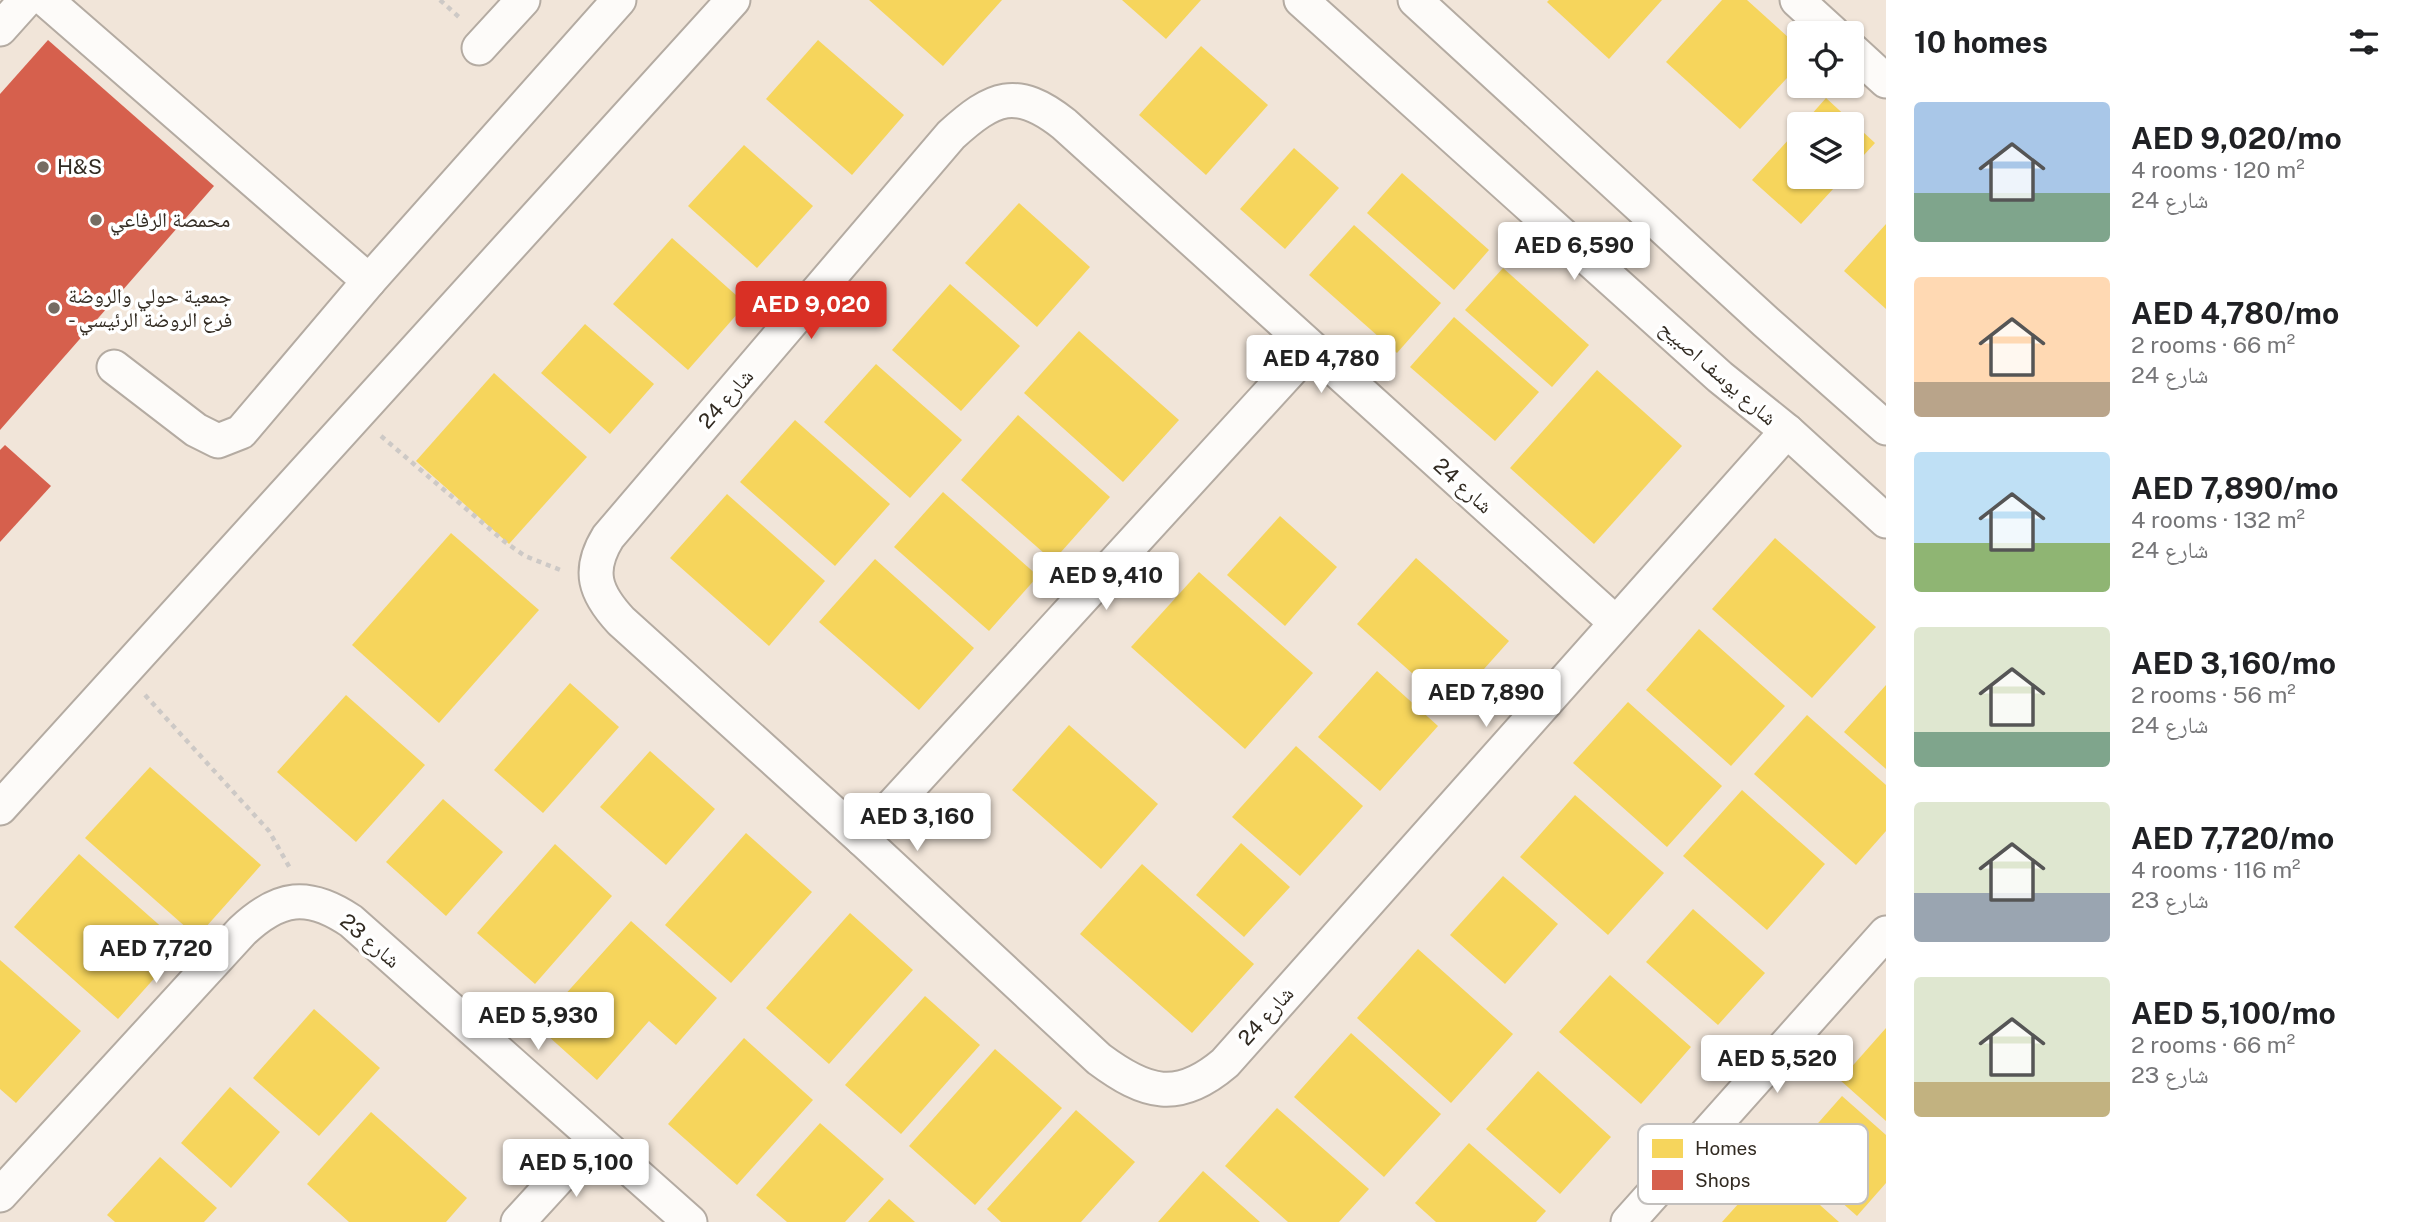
<!DOCTYPE html>
<html lang="en">
<head>
<meta charset="utf-8">
<style>
	:root { --surface:#fff; --page:#f6f6f6; --text:#202124; --muted:#757577; --accent:#d93025 }
	body { margin:0; font-family:"Public Sans","Noto Naskh Arabic",sans-serif; background:var(--page); color:var(--text); height:100vh; display:flex; flex-direction:column; font-size:26px; white-space:nowrap }
	* { box-sizing:border-box; margin:0 }
	p { font-size:23px; color:var(--muted) }
	.icon { flex:none; width:38px; height:38px; fill:none; stroke:currentColor; stroke-width:2; stroke-linecap:round; stroke-linejoin:round }
	.map { position:relative; flex:1; overflow:hidden }
	.sheet { display:flex; flex-direction:column; background:var(--surface); width:525px }
	.sheet>* { flex:none }
	.buttons { position:absolute; left:1787px; top:21px; display:grid; gap:14px }
	.buttons a { display:grid; place-items:center; width:77px; height:77px; border-radius:7px; background:var(--surface); box-shadow:0 2px 5px #0004; font-size:35px }
	.price { position:absolute; translate:-50% -60px; padding:0 16px; border-radius:7px; background:#fff; color:#222; font-size:23px; line-height:46px; filter:drop-shadow(0 2px 4px #0008) }
	.price::after { content:''; position:absolute; left:50%; top:42px; width:21px; height:16px; margin-left:-10px; background:inherit; clip-path:polygon(0 0,100% 0,50% 100%) }
	.price.selected { background:var(--accent); color:#fff }
	ul { padding:0; list-style:none }
	li { display:flex; align-items:center; gap:21px; height:175px; padding:0 28px }
	li span { display:grid; place-items:center; flex:none; width:196px; height:140px; border-radius:7px; color:#555 }
	li>.icon { margin-inline-start:auto }
	span .icon { width:84px; height:84px; fill:#fffc; stroke-width:1 }
	li b { font-size:30px }
	h2 { display:flex; justify-content:space-between; align-items:center; height:84px; padding:0 28px; font-size:30px }
	main { display:flex; flex:1; min-height:0 }
	.map>svg:first-child { display:block }
</style>
</head>
<body>
<main>
<div class="map">
<svg width="1886" height="1222" viewBox="0 0 1886 1222">
	<rect width="100%" height="100%" fill="#f1e5d9"/>
	<!-- homes -->
	<g fill="#f6d55c">
		<polygon points="869,0 1002,0 943,66"/>
		<polygon points="1122,0 1201,0 1166,39"/>
		<polygon points="1549,0 1662,0 1609,59 1547,2"/>
		<polygon points="1722,0 1747,0 1799,47 1799,65 1740,129 1666,62"/>
		<polygon points="818,40 904,115 852,175 766,99"/>
		<polygon points="1201,46 1268,105 1206,175 1139,115"/>
		<polygon points="1826,98 1875,143 1852,168 1852,124 1803,124"/>
		<polygon points="1799,128 1799,177 1844,177 1801,224 1752,180"/>
		<polygon points="744,145 813,206 757,268 688,206"/>
		<polygon points="1294,148 1339,188 1285,249 1240,209"/>
		<polygon points="1402,173 1489,250 1454,290 1367,213"/>
		<polygon points="1019,203 1090,267 1037,327 965,263"/>
		<polygon points="1886,224 1886,309 1844,271"/>
		<polygon points="1354,225 1441,303 1397,353 1309,275"/>
		<polygon points="672,238 746,304 688,370 613,304"/>
		<polygon points="1503,268 1589,345 1552,387 1465,310"/>
		<polygon points="950,284 1020,346 961,411 892,350"/>
		<polygon points="1454,317 1539,392 1495,441 1410,367"/>
		<polygon points="585,324 654,384 610,434 541,373"/>
		<polygon points="1079,331 1179,420 1123,482 1024,393"/>
		<polygon points="876,364 962,440 910,498 824,422"/>
		<polygon points="1597,370 1682,446 1594,544 1510,468"/>
		<polygon points="494,373 587,457 509,544 416,461"/>
		<polygon points="1018,415 1110,497 1053,561 961,480"/>
		<polygon points="795,420 890,504 835,566 740,482"/>
		<polygon points="943,492 1038,576 989,631 894,547"/>
		<polygon points="727,494 825,581 769,646 670,558"/>
		<polygon points="1280,516 1337,567 1285,626 1227,575"/>
		<polygon points="451,533 539,610 439,723 352,645"/>
		<polygon points="1775,538 1876,627 1812,698 1712,609"/>
		<polygon points="1416,558 1509,641 1450,707 1357,624"/>
		<polygon points="875,559 974,648 919,710 819,622"/>
		<polygon points="1199,572 1313,673 1245,749 1131,647"/>
		<polygon points="1699,629 1785,706 1731,766 1646,690"/>
		<polygon points="1377,671 1438,726 1380,791 1318,737"/>
		<polygon points="570,683 619,727 543,813 494,770"/>
		<polygon points="1886,685 1886,769 1844,732"/>
		<polygon points="346,695 425,765 356,842 277,772"/>
		<polygon points="1628,702 1722,786 1667,847 1573,763"/>
		<polygon points="1807,715 1886,785 1886,831 1856,865 1754,774"/>
		<polygon points="1069,725 1158,804 1101,869 1012,790"/>
		<polygon points="1296,746 1363,806 1300,876 1232,817"/>
		<polygon points="650,751 715,809 666,865 600,807"/>
		<polygon points="150,767 261,865 197,937 85,838"/>
		<polygon points="1742,790 1825,864 1767,930 1683,856"/>
		<polygon points="1575,795 1664,873 1608,935 1520,857"/>
		<polygon points="443,799 503,852 446,916 386,862"/>
		<polygon points="746,833 812,892 731,983 665,925"/>
		<polygon points="1241,843 1290,887 1244,937 1196,895"/>
		<polygon points="555,844 612,896 535,984 477,933"/>
		<polygon points="79,854 183,946 118,1019 14,927"/>
		<polygon points="1142,864 1254,964 1192,1033 1080,934"/>
		<polygon points="1503,876 1558,924 1505,984 1450,935"/>
		<polygon points="1693,909 1765,973 1718,1025 1646,962"/>
		<polygon points="850,913 913,970 829,1064 766,1008"/>
		<polygon points="631,921 717,998 676,1045 649,1021 597,1080 537,1026"/>
		<polygon points="1418,949 1513,1034 1451,1103 1357,1018"/>
		<polygon points="0,960 81,1031 16,1103 0,1089"/>
		<polygon points="1610,975 1691,1047 1641,1104 1559,1032"/>
		<polygon points="925,996 980,1045 901,1134 845,1085"/>
		<polygon points="314,1009 380,1068 319,1136 253,1078"/>
		<polygon points="1886,1028 1886,1121 1840,1080"/>
		<polygon points="1351,1033 1441,1114 1384,1177 1294,1097"/>
		<polygon points="744,1038 813,1100 737,1185 668,1124"/>
		<polygon points="995,1049 1062,1108 975,1205 909,1146"/>
		<polygon points="1538,1071 1611,1137 1560,1194 1486,1129"/>
		<polygon points="230,1087 280,1132 231,1188 181,1143"/>
		<polygon points="1842,1096 1886,1135 1886,1183 1857,1216 1789,1156"/>
		<polygon points="1277,1108 1369,1189 1339,1222 1288,1222 1225,1166"/>
		<polygon points="1076,1110 1135,1162 1081,1222 1001,1222 987,1209"/>
		<polygon points="371,1112 467,1198 446,1222 349,1222 307,1184"/>
		<polygon points="820,1123 884,1179 845,1222 787,1222 756,1195"/>
		<polygon points="1469,1143 1546,1211 1536,1222 1436,1222 1415,1203"/>
		<polygon points="160,1157 217,1208 204,1222 115,1222 107,1215"/>
		<polygon points="1774,1164 1839,1222 1722,1222"/>
		<polygon points="1203,1171 1260,1222 1158,1222"/>
		<polygon points="889,1199 915,1222 868,1222"/>
	</g>
	<!-- shops -->
	<g fill="#d6604d">
		<polygon points="48,40 214,186 0,430 0,94"/>
		<polygon points="5,445 51,486 0,542 0,450"/>
	</g>
	<g fill="none" stroke-linecap="round" stroke-linejoin="round">
		<defs>
			<g id="minor">
				<polyline points="46,0 369,281 619,0"/>
				<polyline points="1301,0 1720,377 1787,431 1886,521"/>
				<polyline points="1415,0 1766,322 1886,428"/>
				<polyline points="1797,0 1833,33"/>
				<polyline points="0,29 26,0"/>
				<polyline points="479,48 523,0"/>
				<polyline points="1852,50 1886,81"/>
				<polyline points="114,367 196,430 218,441 241,432 369,281"/>
				<path d="M1616,623L1064,124C1016,86 993,97 951,135L608,537C587,571 595,593 621,621L862,839L1099,1059C1146,1094 1178,1103 1225,1063L1787,431"/>
				<polyline points="0,808 733,0"/>
				<polyline points="862,839 1310,349"/>
				<path d="M0,1195L242,931C279,896 308,892 351,921L690,1222"/>
				<polyline points="518,1222 594,1139"/>
				<polyline points="1628,1222 1886,933"/>
			</g>
		</defs>
		<!-- minor casing -->
		<use href="#minor" stroke="#b4aba2" stroke-width="37"/>
		<!-- path -->
		<g stroke="#cdc9c6" stroke-width="4.5" stroke-dasharray="5 5" stroke-linecap="butt">
			<polyline points="440,0 460,18"/>
			<polyline points="381,436 505,542 525,556 563,571"/>
			<polyline points="145,695 269,831 291,870"/>
		</g>
		<!-- minor -->
		<use href="#minor" stroke="#fdfbf9" stroke-width="33"/>
	</g>
	<!-- markers -->
	<g fill="#756c62" stroke="#fff" stroke-width="2.5">
		<circle cx="43" cy="167" r="7"/>
		<circle cx="96" cy="220" r="7"/>
		<circle cx="54" cy="308" r="7"/>
	</g>
	<g text-anchor="middle" stroke-width="7" stroke-linejoin="round" paint-order="stroke">
		<!-- poi labels -->
		<g font-size="21" fill="#322b22" stroke="#fff" text-anchor="start">
			<text x="57" y="174">H&amp;S</text>
			<text x="110" y="227">محمصة الرفاعي</text>
			<text x="68" y="303">جمعية حولي والروضة<tspan x="68" dy="24">- فرع الروضة الرئيسي</tspan></text>
		</g>
		<!-- street labels -->
		<g font-size="21" fill="#322b22" stroke="#fff">
			<text transform="translate(1718 373) rotate(41)" y="7">شارع يوسف اصبيح</text>
			<text transform="translate(726 399) rotate(-49)" y="7">شارع 24</text>
			<text transform="translate(1463 486) rotate(42)" y="7">شارع 24</text>
			<text transform="translate(370 941) rotate(40)" y="7">شارع 23</text>
			<text transform="translate(1266 1016) rotate(-48)" y="7">شارع 24</text>
		</g>
	</g>
	<!-- legend -->
	<rect x="1638" y="1124" width="230" height="80" rx="10" fill="#fff" stroke="#c2bfbd" stroke-width="2"/>
	<rect x="1652" y="1139" width="31" height="19" fill="#f6d55c"/>
	<rect x="1652" y="1170" width="31" height="20" fill="#d6604d"/>
	<g font-size="19" fill="#322b22">
		<text x="1695" y="1155">Homes</text>
		<text x="1695" y="1187">Shops</text>
	</g>
</svg>
<div class="buttons">
<a><svg class="icon" aria-label="locate" viewBox="0 0 24 24"><circle cx="12" cy="12" r="6"/><path d="M12 2v4M12 18v4M2 12h4M18 12h4"/></svg></a>
<a><svg class="icon" aria-label="layers" viewBox="0 0 24 24"><path d="M12 4l9 5-9 5-9-5zM3 14l9 5 9-5"/></svg></a>
</div>
<b class="price" style="left:1574px;top:282px">AED 6,590</b>
<b class="price selected" style="left:811px;top:341px">AED 9,020</b>
<b class="price" style="left:1321px;top:395px">AED 4,780</b>
<b class="price" style="left:1106px;top:612px">AED 9,410</b>
<b class="price" style="left:1486px;top:729px">AED 7,890</b>
<b class="price" style="left:917px;top:853px">AED 3,160</b>
<b class="price" style="left:156px;top:985px">AED 7,720</b>
<b class="price" style="left:538px;top:1052px">AED 5,930</b>
<b class="price" style="left:1777px;top:1095px">AED 5,520</b>
<b class="price" style="left:576px;top:1199px">AED 5,100</b>
</div>
<section class="sheet">
<h2>10 homes<svg class="icon" aria-label="filters" viewBox="0 0 24 24"><path d="M4 7h16M4 17h16"/><circle cx="9" cy="7" r="2"/><circle cx="15" cy="17" r="2"/></svg></h2>
<ul>
<li><span style="background:linear-gradient(#a9c7e8 65%,#7fa58c 0)"><svg class="icon" aria-label="home" viewBox="0 0 24 24"><path d="M3 11l9-7 9 7M6 9v11h12V9"/></svg></span><div><b>AED 9,020/mo</b><p>4 rooms · 120 m²</p><p>شارع 24</p></div></li>
<li><span style="background:linear-gradient(#ffd9b3 75%,#b9a48a 0)"><svg class="icon" aria-label="home" viewBox="0 0 24 24"><path d="M3 11l9-7 9 7M6 9v11h12V9"/></svg></span><div><b>AED 4,780/mo</b><p>2 rooms · 66 m²</p><p>شارع 24</p></div></li>
<li><span style="background:linear-gradient(#bfe0f5 65%,#8fb573 0)"><svg class="icon" aria-label="home" viewBox="0 0 24 24"><path d="M3 11l9-7 9 7M6 9v11h12V9"/></svg></span><div><b>AED 7,890/mo</b><p>4 rooms · 132 m²</p><p>شارع 24</p></div></li>
<li><span style="background:linear-gradient(#dfe7d0 75%,#7fa58c 0)"><svg class="icon" aria-label="home" viewBox="0 0 24 24"><path d="M3 11l9-7 9 7M6 9v11h12V9"/></svg></span><div><b>AED 3,160/mo</b><p>2 rooms · 56 m²</p><p>شارع 24</p></div></li>
<li><span style="background:linear-gradient(#dfe7d0 65%,#9aa5b1 0)"><svg class="icon" aria-label="home" viewBox="0 0 24 24"><path d="M3 11l9-7 9 7M6 9v11h12V9"/></svg></span><div><b>AED 7,720/mo</b><p>4 rooms · 116 m²</p><p>شارع 23</p></div></li>
<li><span style="background:linear-gradient(#dfe7d0 75%,#c2b280 0)"><svg class="icon" aria-label="home" viewBox="0 0 24 24"><path d="M3 11l9-7 9 7M6 9v11h12V9"/></svg></span><div><b>AED 5,100/mo</b><p>2 rooms · 66 m²</p><p>شارع 23</p></div></li>
</ul>
</section>
</main>
</body>
</html>
